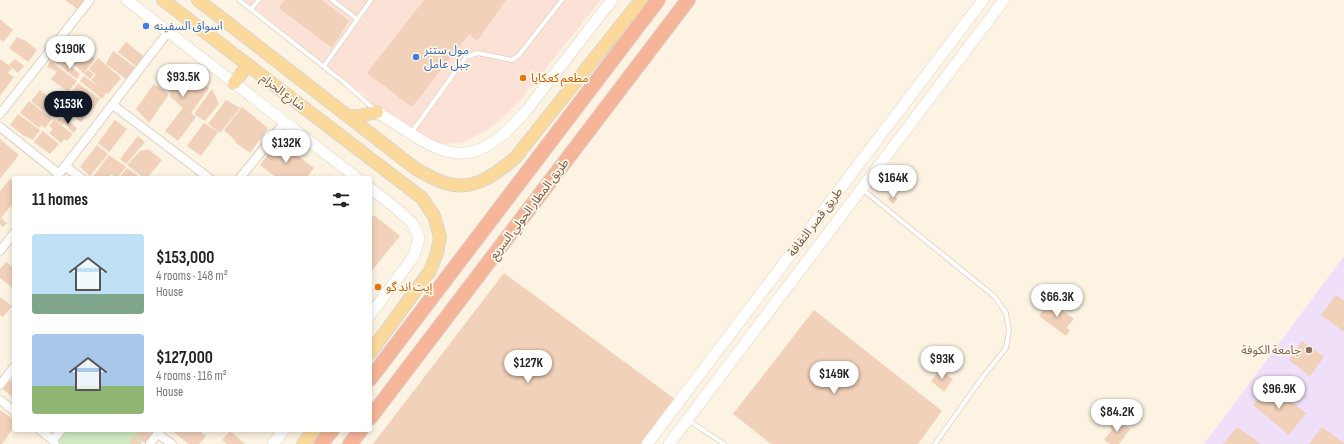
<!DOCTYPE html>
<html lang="en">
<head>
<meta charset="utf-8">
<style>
	:root { --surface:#fff; --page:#f2f2f2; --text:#222; --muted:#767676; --accent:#111827 }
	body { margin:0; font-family:"Sofia Sans Condensed","Noto Sans Arabic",sans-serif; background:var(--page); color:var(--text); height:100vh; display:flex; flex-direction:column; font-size:15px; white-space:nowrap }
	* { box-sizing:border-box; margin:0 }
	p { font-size:13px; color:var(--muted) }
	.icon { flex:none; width:22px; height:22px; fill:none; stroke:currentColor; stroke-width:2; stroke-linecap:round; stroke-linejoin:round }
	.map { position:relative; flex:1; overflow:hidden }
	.side { position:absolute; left:12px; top:176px; width:360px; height:256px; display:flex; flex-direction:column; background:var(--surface); border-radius:4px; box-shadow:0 2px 6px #0003 }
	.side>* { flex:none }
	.price { position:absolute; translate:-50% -34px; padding:0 9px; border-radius:14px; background:#fff; color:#222; font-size:13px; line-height:26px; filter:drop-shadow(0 1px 2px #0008) }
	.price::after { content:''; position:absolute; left:50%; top:24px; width:12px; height:9px; margin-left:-6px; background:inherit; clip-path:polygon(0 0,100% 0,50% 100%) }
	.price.active { background:var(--accent); color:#fff }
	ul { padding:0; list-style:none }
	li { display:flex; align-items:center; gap:12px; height:100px; padding:0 20px }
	li span { display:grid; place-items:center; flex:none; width:112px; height:80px; border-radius:4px; color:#555 }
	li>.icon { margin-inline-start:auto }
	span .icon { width:48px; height:48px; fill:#fffc; stroke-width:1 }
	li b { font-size:17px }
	h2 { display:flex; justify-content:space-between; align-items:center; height:48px; padding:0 20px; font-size:17px }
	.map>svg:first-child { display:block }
</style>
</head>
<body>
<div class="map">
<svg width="1344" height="444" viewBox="0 0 1344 444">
	<rect width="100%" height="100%" fill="#fcf3e2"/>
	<!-- commercial -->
	<polygon fill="#fce2d6" points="244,0 601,0 517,104 501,119 488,130 461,143 427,145 376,120 368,114 367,97"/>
	<!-- education -->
	<polygon fill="#f0dff8" points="1344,256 1344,444 1204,444"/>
	<!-- green -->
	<polygon fill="#d0e9c1" points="66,430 151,430 140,444 55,444"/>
	<!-- building -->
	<g fill="#f1d1ba">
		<polygon points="65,0 87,0 79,10"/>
		<polygon points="284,0 322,0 349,21 332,48 279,8"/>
		<polygon points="424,0 506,0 477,41 469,34 412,107 367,73"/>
		<polygon points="0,19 13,30 3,42 0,39"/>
		<polygon points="17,37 26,41 37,50 28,62 9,48"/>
		<polygon points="75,42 95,59 84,73 88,70 94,74 90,79 66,57 59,65 54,61 62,51 70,54 71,52 69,49"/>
		<polygon points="126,42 145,57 137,67 118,52"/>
		<polygon points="113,51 136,68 126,79 106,64"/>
		<polygon points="98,58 121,78 108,94 106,93 102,99 80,81 84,76 101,89 91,80 96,75 89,69"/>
		<polygon points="0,59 12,68 8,73 14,77 0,96"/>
		<polygon points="15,59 24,66 18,73 9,65"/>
		<polygon points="50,61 77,81 68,92 51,79 57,72 47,67"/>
		<polygon points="62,62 65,62 80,74 77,79 60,66"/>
		<polygon points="173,63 184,74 186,71 209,88 191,113 196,117 178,141 165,131 183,108 170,96 171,93 159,84"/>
		<polygon points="78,83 100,99 92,110 71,93"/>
		<polygon points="153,85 157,86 169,94 149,123 136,109"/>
		<polygon points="212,89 219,104 205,121 194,114"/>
		<polygon points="40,90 60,106 51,117 31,101"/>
		<polygon points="69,94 90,111 81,122 60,105"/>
		<polygon points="226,100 240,108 220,133 208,124"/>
		<polygon points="29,101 52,119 45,128 41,125 39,128 20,113"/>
		<polygon points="242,107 268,128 250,153 235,142 236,141 224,130"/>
		<polygon points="18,114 40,130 33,140 28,137 24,136 10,125"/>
		<polygon points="59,118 63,120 64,118 77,128 74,133 68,128 69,127 64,123 62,125 57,121"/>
		<polygon points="54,120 73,134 67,141 64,139 61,143 49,133 53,129 49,126"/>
		<polygon points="115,120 127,129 109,152 98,143"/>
		<polygon points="204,123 218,132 201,156 187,146"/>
		<polygon points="43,131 59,144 50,154 34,142"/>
		<polygon points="138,136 145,142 126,164 120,159"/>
		<polygon points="0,139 19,155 0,179"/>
		<polygon points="278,141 314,168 306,178 277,178 260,165"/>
		<polygon points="97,145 108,154 90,176 80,167"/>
		<polygon points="148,149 162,160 147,178 144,178 127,165 140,151"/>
		<polygon points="109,155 126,167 117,178 111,174 108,178 94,178 93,177"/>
		<polygon points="127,168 137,175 136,178 119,178"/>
		<polygon points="10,179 14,182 14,202 1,218 7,223 3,227 0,224 0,191"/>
		<polygon points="893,194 897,199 893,204 888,199"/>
		<polygon points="374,215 400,236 370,273 370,220"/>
		<polygon points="6,262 14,268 14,289 0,278 0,269"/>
		<polygon points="504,273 679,402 646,444 373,444"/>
		<polygon points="1336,295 1344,301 1344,332 1321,315"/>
		<polygon points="0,297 12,306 3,317 0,315"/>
		<polygon points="1050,301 1074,319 1066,328 1070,330 1066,336 1039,316"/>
		<polygon points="814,310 942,411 918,444 771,444 733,414"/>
		<polygon points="1302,341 1324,357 1310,376 1289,360"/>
		<polygon points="940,369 953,379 944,392 931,381"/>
		<polygon points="14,375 14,399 0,386 12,380"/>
		<polygon points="1269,385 1306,413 1289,435 1253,405"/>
		<polygon points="0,410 14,420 14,427 2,444 0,444"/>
		<polygon points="1116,419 1130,429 1119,444 1110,444 1104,440 1112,430 1110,428"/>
		<polygon points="1237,427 1261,444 1223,444"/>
		<polygon points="1322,427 1344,443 1344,444 1309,444"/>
		<polygon points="140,430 151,430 155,433 146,444 135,436"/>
		<polygon points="171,430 198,430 206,436 199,444 189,444"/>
		<polygon points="230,431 245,444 227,444 222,440"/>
		<polygon points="133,436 142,444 130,444"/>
	</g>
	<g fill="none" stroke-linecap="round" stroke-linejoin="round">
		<defs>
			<g id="lane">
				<polyline points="239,0 346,84 375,110"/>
				<polyline points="332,0 357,19"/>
				<polyline points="251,9 259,0"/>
				<polyline points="324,66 371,0"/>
				<polyline points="411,133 466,57 478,53 512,60 519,55 562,0"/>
				<polyline points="862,189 995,297 1006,313 1009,331 1006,348 982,378 935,444"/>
				<polyline points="688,420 724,444"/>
			</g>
			<g id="street">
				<polyline points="113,105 209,178"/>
				<polyline points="0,114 90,0"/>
				<polyline points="0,127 59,174"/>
				<polyline points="65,166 81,178"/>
				<polyline points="56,178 168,32"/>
				<polyline points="240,178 285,122"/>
				<polyline points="0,251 14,233"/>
				<polyline points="0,385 14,367"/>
				<polyline points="0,400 14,411"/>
				<polyline points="40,430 53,440 55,444"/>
				<polyline points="158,434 172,444"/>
				<polyline points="53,440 61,430"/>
				<polyline points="150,444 160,430"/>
			</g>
			<g id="secondary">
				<polyline points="127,0 357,178"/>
				<path d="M377,112C395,123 426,146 446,151C459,155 473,153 485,147C501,139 514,124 526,111L612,0"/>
				<polyline points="370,188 397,209 413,224 419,238 414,256 370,315"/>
				<polyline points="273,444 284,430"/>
				<polyline points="647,444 983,0"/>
				<polyline points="669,444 1004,0"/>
			</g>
			<g id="primary">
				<polyline points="163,0 422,198 434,216 440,237 437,253 430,271 370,353"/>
				<path d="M198,0L416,169C425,174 435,180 445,183C473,192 495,175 515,158L641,0"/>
				<polyline points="234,83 248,65"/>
				<polyline points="348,116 358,116 377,112"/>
				<polyline points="303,444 314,430"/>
			</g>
			<g id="highway">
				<polyline points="370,379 658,0"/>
				<polyline points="370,418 688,0"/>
				<polyline points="321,444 332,430"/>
				<polyline points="350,444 361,430"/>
			</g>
		</defs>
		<!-- lane casing -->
		<use href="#lane" stroke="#e0cfbe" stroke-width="5.5"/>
		<!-- street casing -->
		<use href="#street" stroke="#e0cfbe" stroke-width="10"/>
		<!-- secondary casing -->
		<use href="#secondary" stroke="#e5d0bc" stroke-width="12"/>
		<!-- primary casing -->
		<use href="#primary" stroke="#dbd4d0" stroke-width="14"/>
		<!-- highway casing -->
		<use href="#highway" stroke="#dbd4d0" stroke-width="16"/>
		<!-- lane -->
		<use href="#lane" stroke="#fff" stroke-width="4"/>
		<!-- street -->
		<use href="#street" stroke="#fff" stroke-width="8"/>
		<!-- secondary -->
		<use href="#secondary" stroke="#fff" stroke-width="11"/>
		<!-- primary -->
		<use href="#primary" stroke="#fbd99a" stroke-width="12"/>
		<!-- highway -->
		<use href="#highway" stroke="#f6b499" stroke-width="14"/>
	</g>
	<!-- markers -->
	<g fill="#3f7fe0" stroke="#fff7e8" stroke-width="1.5">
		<circle cx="146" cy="26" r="4"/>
		<circle cx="416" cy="57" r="4"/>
	</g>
	<g fill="#e8710a" stroke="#fff7e8" stroke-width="1.5">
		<circle cx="523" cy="78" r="4"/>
		<circle cx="378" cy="287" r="4"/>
	</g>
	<circle fill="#8d6e63" stroke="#fff7e8" stroke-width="1.5" cx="1309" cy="350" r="4"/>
	<g text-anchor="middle" stroke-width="3.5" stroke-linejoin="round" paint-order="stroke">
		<!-- shop labels -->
		<g font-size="12" fill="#366cbe" stroke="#fff7e8" text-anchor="start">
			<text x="154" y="30">اسواق السفينه</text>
			<text x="424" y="54">مول ستنر<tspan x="424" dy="14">جبل عامل</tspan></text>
		</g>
		<!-- food labels -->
		<g font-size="12" fill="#c56008" stroke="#fff7e8" text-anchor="start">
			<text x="531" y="82">مطعم كعكايا</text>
			<text x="386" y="291">إيت اند گو</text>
		</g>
		<!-- street labels -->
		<g font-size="12" fill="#735949" stroke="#fff7e8">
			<text transform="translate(283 92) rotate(37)" y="4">شارع الحزام</text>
			<text transform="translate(529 209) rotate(-53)" y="4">طريق المطار الحولي السريع</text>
			<text transform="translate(815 222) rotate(-53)" y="4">طريق قصر الثقافة</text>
		</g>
		<!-- education labels -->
		<g font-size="12" fill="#785e54" stroke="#fff7e8" text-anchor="end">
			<text x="1301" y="354">جامعة الكوفة</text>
		</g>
	</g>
</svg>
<b class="price" style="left:70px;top:70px">$190K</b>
<b class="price" style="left:183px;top:98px">$93.5K</b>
<b class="price active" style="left:68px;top:125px">$153K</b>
<b class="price" style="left:286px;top:164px">$132K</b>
<b class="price" style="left:893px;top:199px">$164K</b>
<b class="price" style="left:1057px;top:318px">$66.3K</b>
<b class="price" style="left:942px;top:380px">$93K</b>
<b class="price" style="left:528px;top:384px">$127K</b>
<b class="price" style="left:834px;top:395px">$149K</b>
<b class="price" style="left:1279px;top:410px">$96.9K</b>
<b class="price" style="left:1117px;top:433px">$84.2K</b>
<section class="side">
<h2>11 homes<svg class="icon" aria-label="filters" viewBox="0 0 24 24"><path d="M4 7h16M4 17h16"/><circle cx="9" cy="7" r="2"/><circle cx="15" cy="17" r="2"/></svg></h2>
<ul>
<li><span style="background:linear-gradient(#bfe0f5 75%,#7fa58c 0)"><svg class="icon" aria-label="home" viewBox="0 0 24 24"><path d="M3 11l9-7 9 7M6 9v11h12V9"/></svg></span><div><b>$153,000</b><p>4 rooms · 148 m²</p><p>House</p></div></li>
<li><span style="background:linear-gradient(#a9c7e8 65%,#8fb573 0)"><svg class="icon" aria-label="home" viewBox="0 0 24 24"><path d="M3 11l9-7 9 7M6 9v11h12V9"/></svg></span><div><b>$127,000</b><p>4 rooms · 116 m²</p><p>House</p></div></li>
</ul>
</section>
</div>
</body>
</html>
